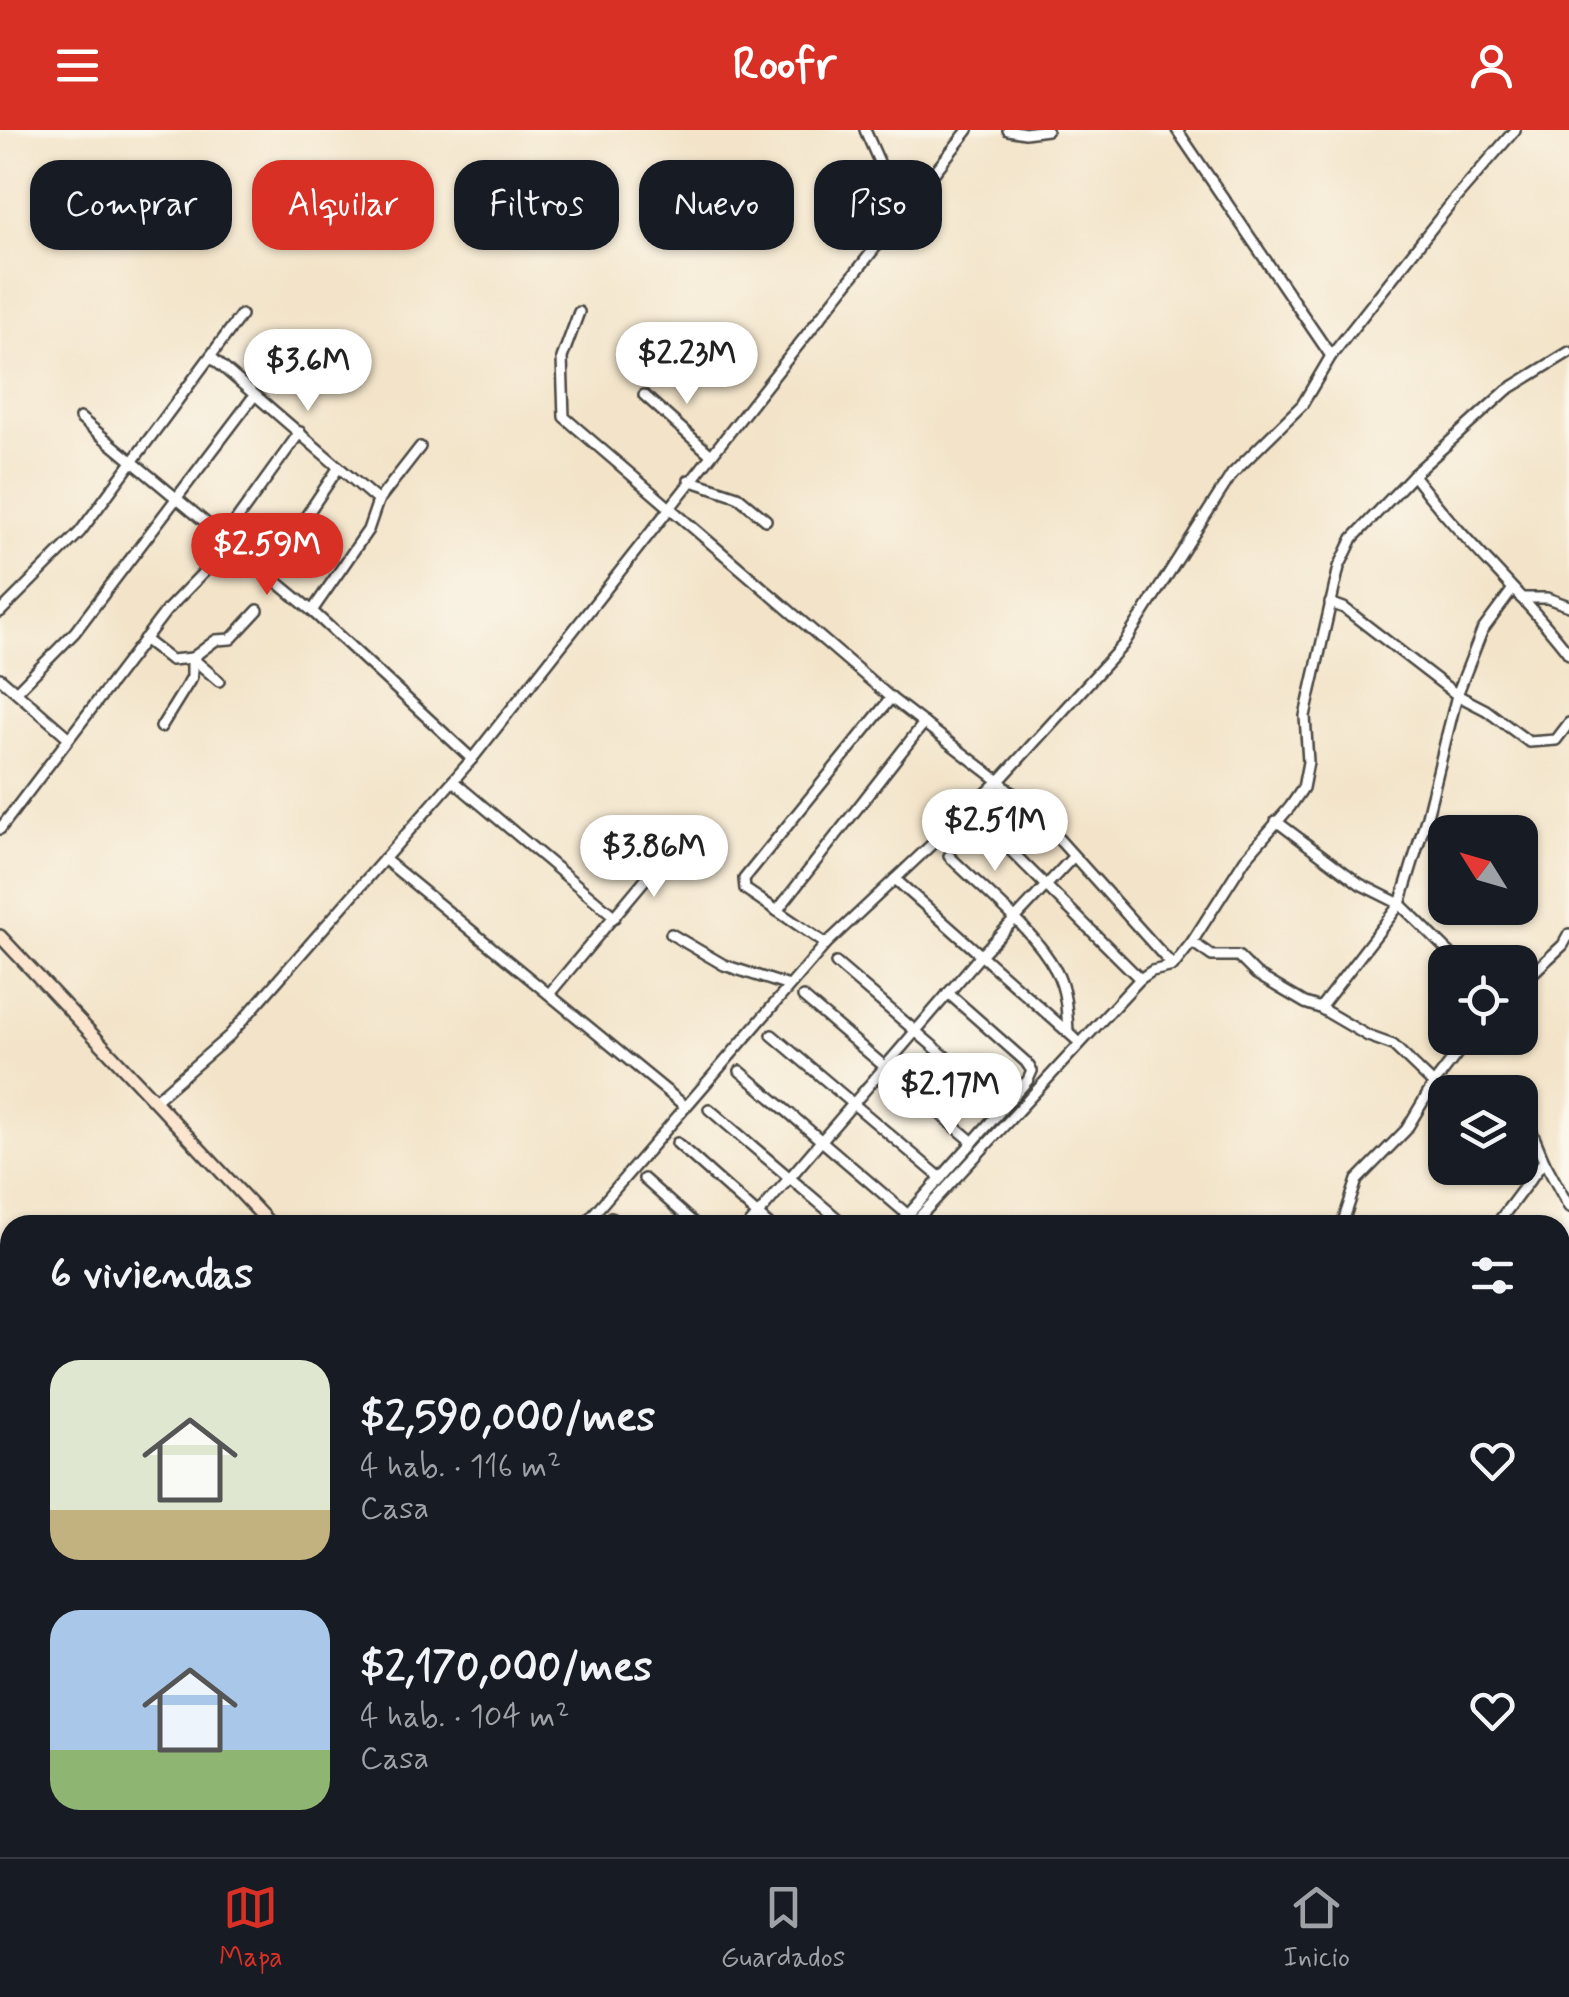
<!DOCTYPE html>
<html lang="es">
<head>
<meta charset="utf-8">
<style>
	:root { --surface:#171b24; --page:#242831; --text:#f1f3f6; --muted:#9ea1a6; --line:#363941; --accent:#d93025 }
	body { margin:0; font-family:Mynerve,sans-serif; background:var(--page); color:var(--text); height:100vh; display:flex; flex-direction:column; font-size:38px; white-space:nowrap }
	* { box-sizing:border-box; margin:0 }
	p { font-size:32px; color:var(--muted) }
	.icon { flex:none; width:55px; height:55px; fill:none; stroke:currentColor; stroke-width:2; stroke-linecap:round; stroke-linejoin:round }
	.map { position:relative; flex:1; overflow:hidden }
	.drawer { position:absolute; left:0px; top:1085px; width:1570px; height:642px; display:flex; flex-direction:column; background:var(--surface); border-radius:30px 30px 0 0; box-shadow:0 2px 8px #0004 }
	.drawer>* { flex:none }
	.hud { position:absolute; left:30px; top:30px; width:1000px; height:90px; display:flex; gap:20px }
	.needle { width:65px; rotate:307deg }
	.controls { position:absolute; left:1428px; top:685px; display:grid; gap:20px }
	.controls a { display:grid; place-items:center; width:110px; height:110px; border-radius:20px; background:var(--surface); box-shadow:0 2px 8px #0004; font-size:50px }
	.price { position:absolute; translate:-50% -85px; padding:0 22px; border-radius:35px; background:#fff; color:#222; font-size:32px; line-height:65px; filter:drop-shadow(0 2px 5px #0008) }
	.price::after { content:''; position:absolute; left:50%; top:60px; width:30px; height:22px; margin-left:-15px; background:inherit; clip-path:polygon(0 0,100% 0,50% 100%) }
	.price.selected { background:var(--accent); color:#fff }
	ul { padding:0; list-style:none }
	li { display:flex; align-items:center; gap:30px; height:250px; padding:0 50px }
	li span { display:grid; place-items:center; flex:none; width:280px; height:200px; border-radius:30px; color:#555 }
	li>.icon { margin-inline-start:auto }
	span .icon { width:120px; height:120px; fill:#fffc; stroke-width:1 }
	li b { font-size:42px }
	h2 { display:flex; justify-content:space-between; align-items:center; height:120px; padding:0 50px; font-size:42px }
	.tag { padding:0 35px; border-radius:30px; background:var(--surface); box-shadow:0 2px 8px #0004; font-size:35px; line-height:90px }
	.tag.selected { background:var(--accent); color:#fff }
	header { display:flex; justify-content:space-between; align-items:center; height:130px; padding:0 50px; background:var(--accent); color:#fff; font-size:45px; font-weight:700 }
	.menu { display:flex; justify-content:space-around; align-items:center; height:140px; border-top:2px solid var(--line); background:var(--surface); font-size:28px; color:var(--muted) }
	.menu a { display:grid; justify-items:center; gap:5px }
	.menu .selected { color:var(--accent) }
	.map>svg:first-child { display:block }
</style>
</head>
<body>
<header><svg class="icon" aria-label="menu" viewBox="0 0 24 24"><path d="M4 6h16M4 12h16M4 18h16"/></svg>Roofr<svg class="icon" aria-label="person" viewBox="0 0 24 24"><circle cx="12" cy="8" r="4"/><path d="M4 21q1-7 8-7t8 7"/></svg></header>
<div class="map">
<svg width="1569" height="1727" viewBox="0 0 1569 1727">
	<rect width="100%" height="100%" fill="#fbf7ec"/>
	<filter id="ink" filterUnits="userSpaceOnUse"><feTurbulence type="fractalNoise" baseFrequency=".01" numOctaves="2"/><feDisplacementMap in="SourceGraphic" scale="20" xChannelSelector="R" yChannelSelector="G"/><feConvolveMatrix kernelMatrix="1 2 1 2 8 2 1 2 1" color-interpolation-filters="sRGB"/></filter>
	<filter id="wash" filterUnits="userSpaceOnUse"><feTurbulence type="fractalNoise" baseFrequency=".0048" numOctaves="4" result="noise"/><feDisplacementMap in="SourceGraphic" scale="40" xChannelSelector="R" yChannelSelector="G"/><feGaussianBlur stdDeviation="2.25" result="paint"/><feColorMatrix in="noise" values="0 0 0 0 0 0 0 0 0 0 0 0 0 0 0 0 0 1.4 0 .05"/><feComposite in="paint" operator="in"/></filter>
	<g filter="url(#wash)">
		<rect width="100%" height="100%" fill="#f3e4c9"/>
	</g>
	<g filter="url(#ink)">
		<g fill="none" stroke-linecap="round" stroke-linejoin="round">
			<defs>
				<g id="minor">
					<polyline points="865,0 887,50 893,94"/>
					<polyline points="1008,0 1025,3 1047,0"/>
					<polyline points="1177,0 1331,226"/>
					<polyline points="579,182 562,228 564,287 891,568 999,651 1038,686 1173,836"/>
					<polyline points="211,227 378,371"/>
					<polyline points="644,265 710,324"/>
					<polyline points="80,288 312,481 472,629"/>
					<path d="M1413,345C1460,408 1521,461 1569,524"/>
					<polyline points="689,350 737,366 766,390"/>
					<polyline points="225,406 300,302"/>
					<polyline points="268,443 339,337"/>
					<polyline points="1521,468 1547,468 1569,476"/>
					<polyline points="1330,473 1344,478 1457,565 1486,580 1529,612 1556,610 1569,593"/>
					<polyline points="312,481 368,400 378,371 420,317"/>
					<polyline points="0,482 80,402 241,185"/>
					<polyline points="144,509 171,530 192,528 219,551"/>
					<polyline points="0,548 69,608"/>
					<polyline points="17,561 75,502 254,266"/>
					<polyline points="161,597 192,547 192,528 216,510 231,509 258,480"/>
					<polyline points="453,651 615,787"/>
					<polyline points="1276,691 1360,754 1400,774 1459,832"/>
					<polyline points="982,692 1140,849"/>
					<polyline points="0,699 166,481 233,412"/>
					<path d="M949,726C982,759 1034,799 1056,841C1066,859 1067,882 1068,902"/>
					<polyline points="384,729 685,976"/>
					<polyline points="895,749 1080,913"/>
					<polyline points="777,781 924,593"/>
					<polyline points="671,804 724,835 789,856"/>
					<polyline points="1192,812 1212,826 1238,826 1256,844 1305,873 1320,878 1368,906 1393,915 1445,965"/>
					<polyline points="826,814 745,759 744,749 891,568"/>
					<polyline points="836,833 1004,977"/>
					<polyline points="1520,855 1563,815 1569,804"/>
					<polyline points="549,864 663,728"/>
					<polyline points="803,867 973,1012"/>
					<polyline points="1320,878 1400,774 1427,686 1457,565 1482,501 1513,459"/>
					<polyline points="772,905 941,1048"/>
					<polyline points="740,941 908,1085"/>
					<polyline points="1514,959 1516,962"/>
					<polyline points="155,970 229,906 472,629 968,0"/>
					<polyline points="1520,973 1544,1031 1569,1077"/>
					<polyline points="709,979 845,1095"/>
					<polyline points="677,1013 769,1095"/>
					<polyline points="1520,1030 1535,1043"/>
					<polyline points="644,1049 696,1095"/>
					<polyline points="611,1087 620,1095"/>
					<polyline points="584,1095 826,814 999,651 1123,515 1232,344 1302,275 1331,226 1454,70 1515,0"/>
					<polyline points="749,1095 981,825 1073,727"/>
					<polyline points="899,1095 1028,950 1032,941 1026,932 948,863"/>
					<polyline points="912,1095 1140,849 1152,841 1173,836 1192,812 1245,729 1290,677 1303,658 1308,632 1305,586 1339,437 1353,408 1413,345 1507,260 1569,222"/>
					<polyline points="1342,1095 1357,1050 1406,1000 1433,955 1469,908"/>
					<polyline points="1496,1095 1544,1031"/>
					<polyline points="6,1541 10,1535"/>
					<polyline points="962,1718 970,1727"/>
					<polyline points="1098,1718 1108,1727"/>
					<polyline points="299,1727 307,1718"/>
					<polyline points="427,1727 434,1718"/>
					<polyline points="664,1727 664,1718"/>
					<polyline points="938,1727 950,1718"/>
					<polyline points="1021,1727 1034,1718"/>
					<polyline points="1179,1727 1186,1718"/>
				</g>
				<polyline id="tertiary" points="79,1727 87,1718"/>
				<g id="secondary">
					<polyline points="0,806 271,1095"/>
					<polyline points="857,1718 866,1727"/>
				</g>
			</defs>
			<!-- minor casing -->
			<use href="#minor" stroke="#494743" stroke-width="14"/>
			<!-- tertiary casing -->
			<use href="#tertiary" stroke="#494743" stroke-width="15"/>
			<!-- secondary casing -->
			<use href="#secondary" stroke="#494743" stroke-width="16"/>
			<!-- minor -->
			<use href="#minor" stroke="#fff" stroke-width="9"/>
			<!-- tertiary -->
			<use href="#tertiary" stroke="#fff" stroke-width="10"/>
			<!-- secondary -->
			<use href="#secondary" stroke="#fbe5cf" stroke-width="11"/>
		</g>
	</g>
</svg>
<div class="controls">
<a><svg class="needle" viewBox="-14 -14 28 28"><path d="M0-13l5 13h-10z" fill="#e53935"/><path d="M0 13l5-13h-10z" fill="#9ea1a6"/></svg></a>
<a><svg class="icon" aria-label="locate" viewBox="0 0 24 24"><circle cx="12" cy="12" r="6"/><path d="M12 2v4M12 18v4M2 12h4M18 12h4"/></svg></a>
<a><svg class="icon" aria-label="layers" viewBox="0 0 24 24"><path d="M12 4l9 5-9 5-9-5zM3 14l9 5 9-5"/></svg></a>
</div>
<b class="price" style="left:687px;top:277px">$2.23M</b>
<b class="price" style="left:308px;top:284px">$3.6M</b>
<b class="price selected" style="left:267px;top:468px">$2.59M</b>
<b class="price" style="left:995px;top:744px">$2.51M</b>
<b class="price" style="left:654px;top:770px">$3.86M</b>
<b class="price" style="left:950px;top:1008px">$2.17M</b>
<div class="hud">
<a class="tag">Comprar</a>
<a class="tag selected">Alquilar</a>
<a class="tag">Filtros</a>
<a class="tag">Nuevo</a>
<a class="tag">Piso</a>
</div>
<section class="drawer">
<h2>6 viviendas<svg class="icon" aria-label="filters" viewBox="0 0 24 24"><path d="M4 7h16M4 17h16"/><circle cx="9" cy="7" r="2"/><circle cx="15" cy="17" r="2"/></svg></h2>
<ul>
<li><span style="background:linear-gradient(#dfe7d0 75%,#c2b280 0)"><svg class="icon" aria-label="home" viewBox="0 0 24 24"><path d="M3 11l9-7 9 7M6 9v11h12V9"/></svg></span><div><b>$2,590,000/mes</b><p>4 hab. · 116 m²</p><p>Casa</p></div><svg class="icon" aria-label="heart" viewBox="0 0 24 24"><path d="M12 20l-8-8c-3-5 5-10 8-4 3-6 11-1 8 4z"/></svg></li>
<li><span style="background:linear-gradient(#a9c7e8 70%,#8fb573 0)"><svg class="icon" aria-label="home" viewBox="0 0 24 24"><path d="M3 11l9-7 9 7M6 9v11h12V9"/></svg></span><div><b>$2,170,000/mes</b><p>4 hab. · 104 m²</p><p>Casa</p></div><svg class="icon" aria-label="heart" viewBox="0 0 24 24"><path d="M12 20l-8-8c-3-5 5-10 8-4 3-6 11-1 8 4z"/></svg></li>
</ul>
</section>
</div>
<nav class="menu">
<a class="selected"><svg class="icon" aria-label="map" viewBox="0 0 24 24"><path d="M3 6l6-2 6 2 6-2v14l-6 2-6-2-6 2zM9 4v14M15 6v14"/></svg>Mapa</a>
<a><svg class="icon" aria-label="saved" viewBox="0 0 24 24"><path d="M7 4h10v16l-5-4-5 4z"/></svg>Guardados</a>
<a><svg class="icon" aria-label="home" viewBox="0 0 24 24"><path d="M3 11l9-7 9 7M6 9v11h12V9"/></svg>Inicio</a>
</nav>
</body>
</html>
